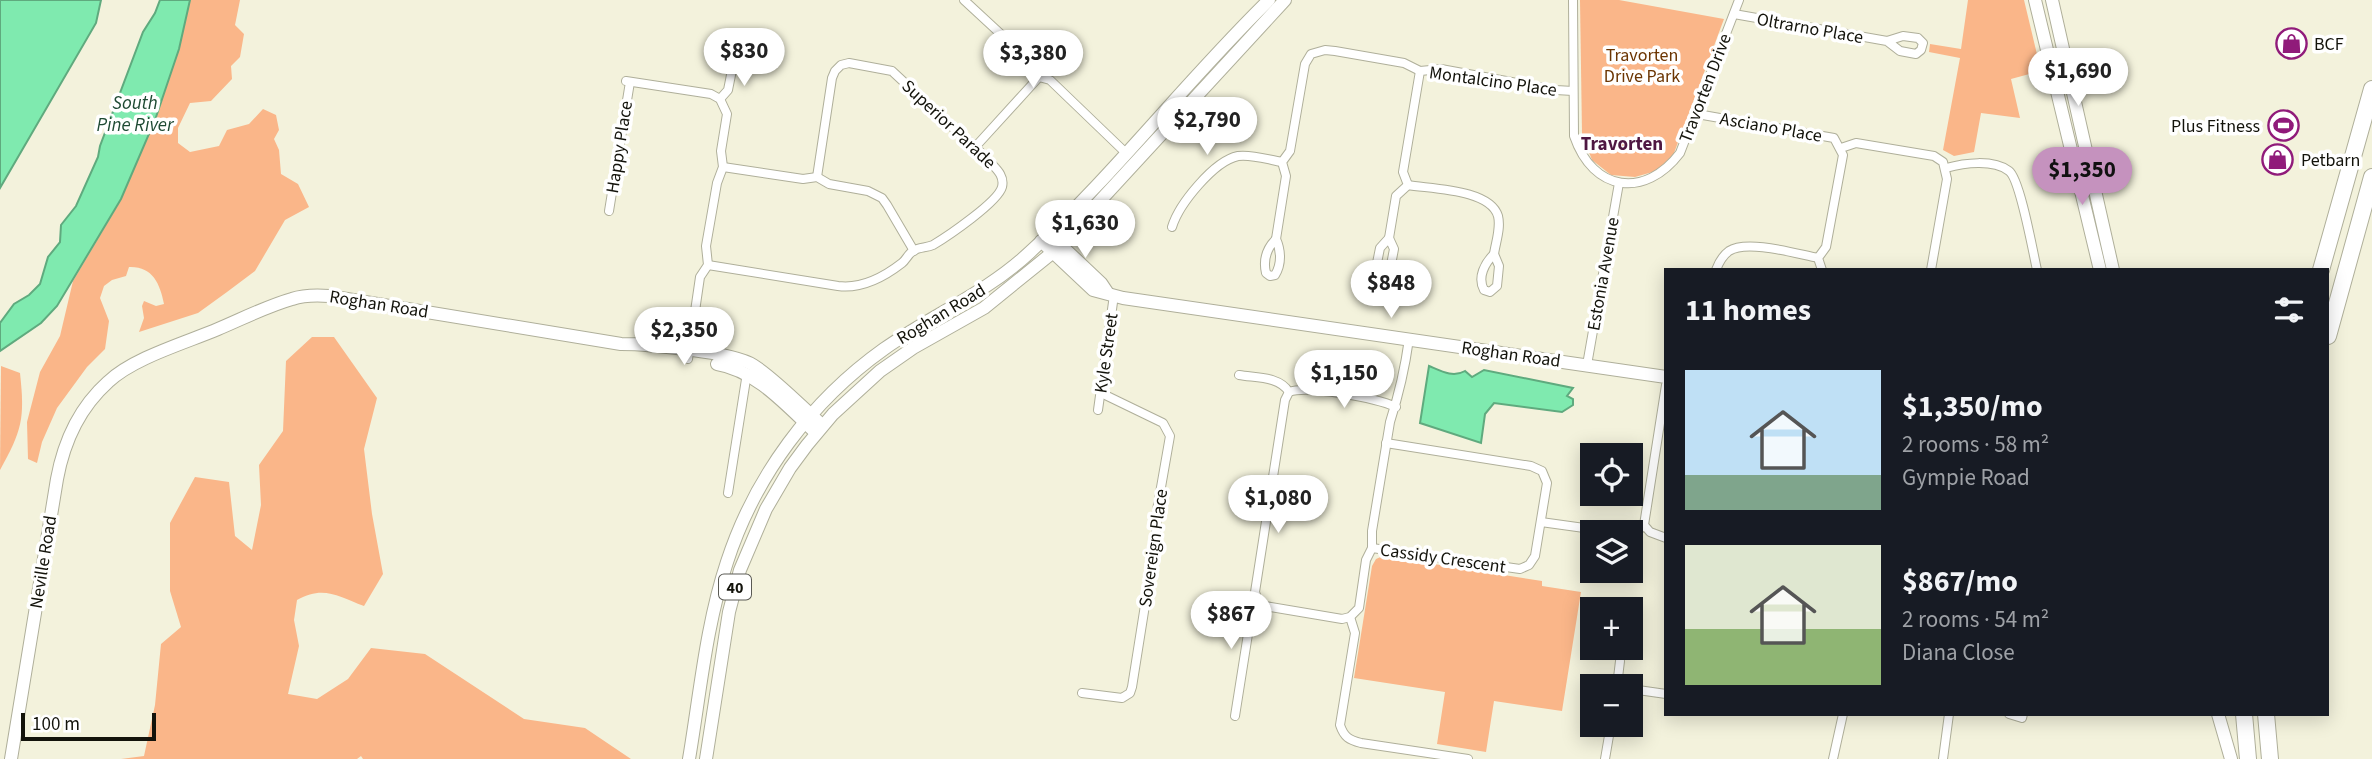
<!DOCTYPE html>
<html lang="en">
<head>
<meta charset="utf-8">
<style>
	:root { --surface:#171b24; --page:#242831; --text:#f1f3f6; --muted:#9ea1a6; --accent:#c592be }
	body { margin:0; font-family:"Source Sans 3",sans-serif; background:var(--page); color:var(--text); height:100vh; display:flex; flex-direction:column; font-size:26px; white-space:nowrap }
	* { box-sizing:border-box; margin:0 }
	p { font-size:23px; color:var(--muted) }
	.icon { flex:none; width:38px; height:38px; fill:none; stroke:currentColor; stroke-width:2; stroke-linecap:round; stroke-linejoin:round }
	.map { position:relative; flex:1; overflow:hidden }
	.details { position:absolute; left:1664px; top:268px; width:665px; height:448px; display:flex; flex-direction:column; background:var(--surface); border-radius:0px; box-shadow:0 4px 18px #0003 }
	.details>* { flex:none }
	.tools { position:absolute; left:1580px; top:443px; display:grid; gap:14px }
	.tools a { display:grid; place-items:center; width:63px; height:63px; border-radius:0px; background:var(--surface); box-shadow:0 4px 18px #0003; font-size:35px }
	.scale { position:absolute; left:21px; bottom:18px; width:135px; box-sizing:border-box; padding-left:7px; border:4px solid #13130b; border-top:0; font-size:19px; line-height:24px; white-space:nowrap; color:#13130b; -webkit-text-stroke:5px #fff; paint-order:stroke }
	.price { position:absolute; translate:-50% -60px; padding:0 16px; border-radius:24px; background:#fff; color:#222; font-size:23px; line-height:46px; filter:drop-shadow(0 2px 4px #0008) }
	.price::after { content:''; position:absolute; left:50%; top:42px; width:21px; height:16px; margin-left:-10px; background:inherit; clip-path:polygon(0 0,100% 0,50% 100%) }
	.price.current { background:var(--accent); color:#111 }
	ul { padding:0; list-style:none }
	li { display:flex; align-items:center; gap:21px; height:175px; padding:0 21px }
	li span { display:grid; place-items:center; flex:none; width:196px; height:140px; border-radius:0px; color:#555 }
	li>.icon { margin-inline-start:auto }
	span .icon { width:84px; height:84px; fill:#fffc; stroke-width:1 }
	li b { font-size:30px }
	h2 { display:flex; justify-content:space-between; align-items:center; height:84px; padding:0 21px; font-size:30px }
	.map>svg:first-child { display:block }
</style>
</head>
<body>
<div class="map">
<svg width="2372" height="759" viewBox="0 0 2372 759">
	<rect width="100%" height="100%" fill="#f3f2dc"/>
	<!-- green -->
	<g fill="#fab689">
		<path d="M190,0H240L235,25L244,34L240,57L231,66L232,79L211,101L190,103L178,128V143L190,152L219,146L227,130L249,124L263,109L276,115L279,130L274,139L279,150L281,174L298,184L309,207L285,220L255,271L227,292L198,313L139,332L144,318L142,306L144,301L156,306L164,304C160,283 152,266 129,267L126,276L112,280L104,286L100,298L109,321L105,349L87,367L57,408L42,442L37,463L28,459L27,422L40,372L60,336L73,281L121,200L155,120L179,49Z"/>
		<polygon points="1580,0 1619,0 1724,19 1674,153 1664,166 1656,171 1635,177 1611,175 1592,160 1582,134"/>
		<polygon points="1968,0 2024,0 2041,71 2011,79 2020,118 1981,113 1974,152 1954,156 1943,150 1960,58 1929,52 1930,44 1961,49"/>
		<path d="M312,337H334L377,398L364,449L372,514L383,574L364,606C338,596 323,585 297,600L294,620L299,646L288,694L317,699L348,679L371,648L425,654L524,719L585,728L631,759H363L361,756L357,759H121L144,756L155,705L161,644L181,627L170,591V523L195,477L229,482L235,536L252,550L261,505L259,465L283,431L286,361Z"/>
		<path d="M1,366L20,373C25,419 22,430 0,470Z"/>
		<polygon points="1383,556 1542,581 1542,586 1581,592 1562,711 1494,701 1486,752 1437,744 1445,692 1354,678 1372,566 1376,559"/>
	</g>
	<!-- water -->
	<g fill="#7feaaf" stroke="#5faa7e" stroke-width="2">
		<polygon points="0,0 101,0 96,23 0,188"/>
		<polygon points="160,0 190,0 179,49 155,120 121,199 57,306 41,323 0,351 0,323 14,304 29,295 40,284 48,257 60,242 61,225 76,206 98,157 100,146 143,32 155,13"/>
		<path d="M1429,366C1441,371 1453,378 1465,371L1472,377L1484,370L1573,388L1567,396L1573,399V405L1562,412L1494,403L1485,414L1481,443L1420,423Z"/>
	</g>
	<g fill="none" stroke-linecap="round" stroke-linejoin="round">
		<defs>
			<g id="street">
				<polyline points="964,0 1032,63 1039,77 1050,80 1127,154"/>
				<path d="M1573,0L1574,136C1593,192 1645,199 1680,153L1739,0"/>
				<polyline points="1734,14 1887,41 1900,51 1916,54 1921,50 1923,43 1918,38 1903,36 1887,41"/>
				<polyline points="626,81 711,94 720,99 727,114 721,151 723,167 717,183 706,246 708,265 700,277 688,359"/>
				<polyline points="720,99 728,90 734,60"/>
				<polyline points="1697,114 1834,138 1843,155 1826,247 1818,258 1822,270"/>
				<polyline points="977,145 1039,77"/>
				<polyline points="1841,148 1856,143 1934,156 1943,162 1947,179 1931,270"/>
				<polyline points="723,167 803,179 817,177 829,184 868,191 882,198 887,205 914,251"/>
				<path d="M1946,168C1964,163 1993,159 2009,171C2020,179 2033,252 2037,270"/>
				<path d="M1408,185C1431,189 1490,189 1498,216C1501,228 1496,241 1494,254"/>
				<polyline points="609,211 630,82"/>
				<path d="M1172,227C1179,204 1214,161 1238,156C1252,154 1269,160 1282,162"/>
				<polyline points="1389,238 1396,196 1408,185 1403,172 1420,71 1441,69 1556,90 1573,91"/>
				<polygon points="1389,238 1394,249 1390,270 1382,275 1376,268 1380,248"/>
				<polyline points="1276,239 1286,176 1282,162 1290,151 1305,64 1311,54 1325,50 1335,51 1404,63 1420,71"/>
				<path d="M1276,239C1281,250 1282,264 1275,275L1270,276L1266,273C1263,260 1267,248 1276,239Z"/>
				<path d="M1494,254L1499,266L1497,286L1490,292L1484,290C1477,277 1485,263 1494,254Z"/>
				<path d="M708,265L838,286C861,289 884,277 902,263C906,260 908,254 913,251C919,247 926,248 933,245C948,236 998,202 1002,187C1005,175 995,168 988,160C979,152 976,145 965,139L892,71L849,63L841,65L835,71L832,78L817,177"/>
				<path d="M1716,270C1719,262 1722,256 1729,251C1747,239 1797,254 1818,258"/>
				<polyline points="1587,365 1619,183"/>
				<path d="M1239,375C1256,378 1279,376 1289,392"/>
				<polyline points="1666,385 1644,525 1650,532 1666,538"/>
				<path d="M1396,407C1376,398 1308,385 1289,392L1285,400L1255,592L1257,598L1265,606L1342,619L1350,617L1359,608L1366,560L1372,548V531L1390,422C1399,394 1405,368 1409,339"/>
				<polyline points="1098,410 1114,295"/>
				<polyline points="728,493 747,373"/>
				<polyline points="1541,522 1613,532"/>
				<polyline points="1631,533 1637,532 1644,525"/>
				<polyline points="1372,548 1520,569 1529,565 1535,556 1547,483 1542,471 1531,466 1386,443"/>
				<path d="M1350,617L1355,633L1340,725C1344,737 1349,740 1361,743L1468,759"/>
				<polyline points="1617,686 1620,661"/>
				<polyline points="1631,689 1666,694"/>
				<polyline points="1082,693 1122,698 1130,693 1132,687 1156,536 1157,510 1170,436 1163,423 1101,393"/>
				<polyline points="2009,714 2022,718 2023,714"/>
				<polyline points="1235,716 1251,615 1260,602"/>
				<polyline points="1605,759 1611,724"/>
				<polyline points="1833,759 1843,714"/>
				<polyline points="1943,759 1949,714"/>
			</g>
			<g id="secondary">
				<polyline points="2035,0 2100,270"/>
				<polyline points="2052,0 2113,270"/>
				<polyline points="1049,234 1101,283 1107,292"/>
				<polyline points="1041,241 1093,290 1123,298 1666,377"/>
				<path d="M717,364C756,370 788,407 816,433"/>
				<polyline points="2218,714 2231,759"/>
				<path d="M11,759L57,479C64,441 79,408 108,382C133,358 185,343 218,329C242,319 267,306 292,299C304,295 316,295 329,296L621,344C647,344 733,352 753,365C775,379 802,407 822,425"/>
			</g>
			<g id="primary">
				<path d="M689,759C700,694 706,625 727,562C755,476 811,401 884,349C932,315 986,293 1029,253C1115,174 1186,81 1269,0"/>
				<polyline points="706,759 729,612 740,570 766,509 790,468 807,445 833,414 880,371 913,348 984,308 1052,253 1285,0"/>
			</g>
			<g id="highway">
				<polyline points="2321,270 2372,89"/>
				<polyline points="2328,336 2372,177"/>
				<polyline points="2244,714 2248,759"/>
				<polyline points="2266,714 2270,759"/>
			</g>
		</defs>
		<!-- street casing -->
		<use href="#street" stroke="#afaf9a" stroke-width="10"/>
		<!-- secondary casing -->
		<use href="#secondary" stroke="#afaf9a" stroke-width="14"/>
		<!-- primary casing -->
		<use href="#primary" stroke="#afaf9a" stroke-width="14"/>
		<!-- highway casing -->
		<use href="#highway" stroke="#afaf9a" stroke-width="18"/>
		<!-- street -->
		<use href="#street" stroke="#fff" stroke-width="8"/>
		<!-- secondary -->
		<use href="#secondary" stroke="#fff" stroke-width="12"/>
		<!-- primary -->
		<use href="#primary" stroke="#fff" stroke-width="12"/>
		<!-- highway -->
		<use href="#highway" stroke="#fff" stroke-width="16"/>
	</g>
	<!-- icons -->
	<defs>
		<symbol id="shop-ring" viewBox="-11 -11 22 22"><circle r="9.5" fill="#fff" stroke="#901b7a" stroke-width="1.5"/><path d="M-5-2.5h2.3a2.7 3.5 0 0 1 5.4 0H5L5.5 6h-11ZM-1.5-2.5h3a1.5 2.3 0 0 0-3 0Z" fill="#901b7a"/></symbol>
		<symbol id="stadium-ring" viewBox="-11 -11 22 22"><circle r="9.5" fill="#fff" stroke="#901b7a" stroke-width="1.5"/><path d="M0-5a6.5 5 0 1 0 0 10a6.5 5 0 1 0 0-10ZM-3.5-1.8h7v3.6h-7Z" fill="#901b7a"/></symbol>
	</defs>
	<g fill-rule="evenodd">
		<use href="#shop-ring" x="2274" y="26" width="35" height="35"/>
		<use href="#stadium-ring" x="2266" y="108" width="35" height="35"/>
		<use href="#shop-ring" x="2260" y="142" width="35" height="35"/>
	</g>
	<g text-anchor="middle" stroke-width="7" stroke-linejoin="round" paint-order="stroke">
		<!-- shield labels -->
		<rect fill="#fff" stroke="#5a5a54" stroke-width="2" x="719" y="574.5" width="32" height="25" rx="5"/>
		<g font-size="16" font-weight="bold" fill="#13130b">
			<text x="735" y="593">40</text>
		</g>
		<!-- street labels -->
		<g font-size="18" fill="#13130b" stroke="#fff">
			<text transform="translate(1810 28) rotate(10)" y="6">Oltrarno Place</text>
			<text transform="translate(1493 81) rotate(8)" y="6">Montalcino Place</text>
			<text transform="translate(1705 88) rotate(-69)" y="6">Travorten Drive</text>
			<text transform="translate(949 124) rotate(43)" y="6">Superior Parade</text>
			<text transform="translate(1771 127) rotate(10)" y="6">Asciano Place</text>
			<text transform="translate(619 147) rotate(-81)" y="6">Happy Place</text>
			<text transform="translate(1603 274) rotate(-80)" y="6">Estonia Avenue</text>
			<text transform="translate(379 304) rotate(9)" y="6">Roghan Road</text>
			<text transform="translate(941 314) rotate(-31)" y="6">Roghan Road</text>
			<text transform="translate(1106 353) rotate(-82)" y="6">Kyle Street</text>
			<text transform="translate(1511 354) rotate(8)" y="6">Roghan Road</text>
			<text transform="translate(1153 548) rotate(-82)" y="6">Sovereign Place</text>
			<text transform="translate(1443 558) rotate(8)" y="6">Cassidy Crescent</text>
			<text transform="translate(43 562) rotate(-81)" y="6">Neville Road</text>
		</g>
		<!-- poi labels -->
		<g font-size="18" fill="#13130b" stroke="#fff" text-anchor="start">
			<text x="2314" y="50">BCF</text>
			<text x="2260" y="132" text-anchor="end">Plus Fitness</text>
			<text x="2301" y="166">Petbarn</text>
		</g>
		<!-- park labels -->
		<g font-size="18" fill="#6b3502" stroke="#fff">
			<text x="1642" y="61">Travorten<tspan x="1642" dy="21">Drive Park</tspan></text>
		</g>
		<!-- water labels -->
		<g font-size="19" font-style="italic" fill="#1e4a33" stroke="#fff">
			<text x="135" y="109">South<tspan x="135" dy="22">Pine River</tspan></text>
		</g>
		<!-- neighbourhood labels -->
		<g font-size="19" font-weight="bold" fill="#4e1742" stroke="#fff">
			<text x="1622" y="150">Travorten</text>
		</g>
	</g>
</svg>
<div class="tools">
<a><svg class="icon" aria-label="locate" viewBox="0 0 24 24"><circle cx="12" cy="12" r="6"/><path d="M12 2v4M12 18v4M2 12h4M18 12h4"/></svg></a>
<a><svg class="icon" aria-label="layers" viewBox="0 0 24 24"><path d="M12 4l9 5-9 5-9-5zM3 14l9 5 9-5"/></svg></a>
<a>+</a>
<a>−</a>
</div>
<div class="scale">100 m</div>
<b class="price" style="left:744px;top:88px">$830</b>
<b class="price" style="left:1033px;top:90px">$3,380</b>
<b class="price" style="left:2078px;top:108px">$1,690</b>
<b class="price" style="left:1207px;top:157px">$2,790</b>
<b class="price current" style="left:2082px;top:207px">$1,350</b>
<b class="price" style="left:1085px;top:260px">$1,630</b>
<b class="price" style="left:1391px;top:320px">$848</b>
<b class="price" style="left:684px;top:367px">$2,350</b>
<b class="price" style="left:1344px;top:410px">$1,150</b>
<b class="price" style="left:1278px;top:535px">$1,080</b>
<b class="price" style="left:1231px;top:651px">$867</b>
<section class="details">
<h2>11 homes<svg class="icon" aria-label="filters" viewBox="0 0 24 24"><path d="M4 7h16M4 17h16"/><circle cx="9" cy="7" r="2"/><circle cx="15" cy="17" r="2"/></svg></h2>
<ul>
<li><span style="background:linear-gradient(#bfe0f5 75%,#7fa58c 0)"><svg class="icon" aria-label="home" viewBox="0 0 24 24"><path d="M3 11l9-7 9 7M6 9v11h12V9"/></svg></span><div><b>$1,350/mo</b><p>2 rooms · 58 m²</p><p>Gympie Road</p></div></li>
<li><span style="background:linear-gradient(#dfe7d0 60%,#8fb573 0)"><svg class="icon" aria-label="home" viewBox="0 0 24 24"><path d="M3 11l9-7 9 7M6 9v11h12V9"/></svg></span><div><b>$867/mo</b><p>2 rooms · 54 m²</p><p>Diana Close</p></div></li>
</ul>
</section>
</div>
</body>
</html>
